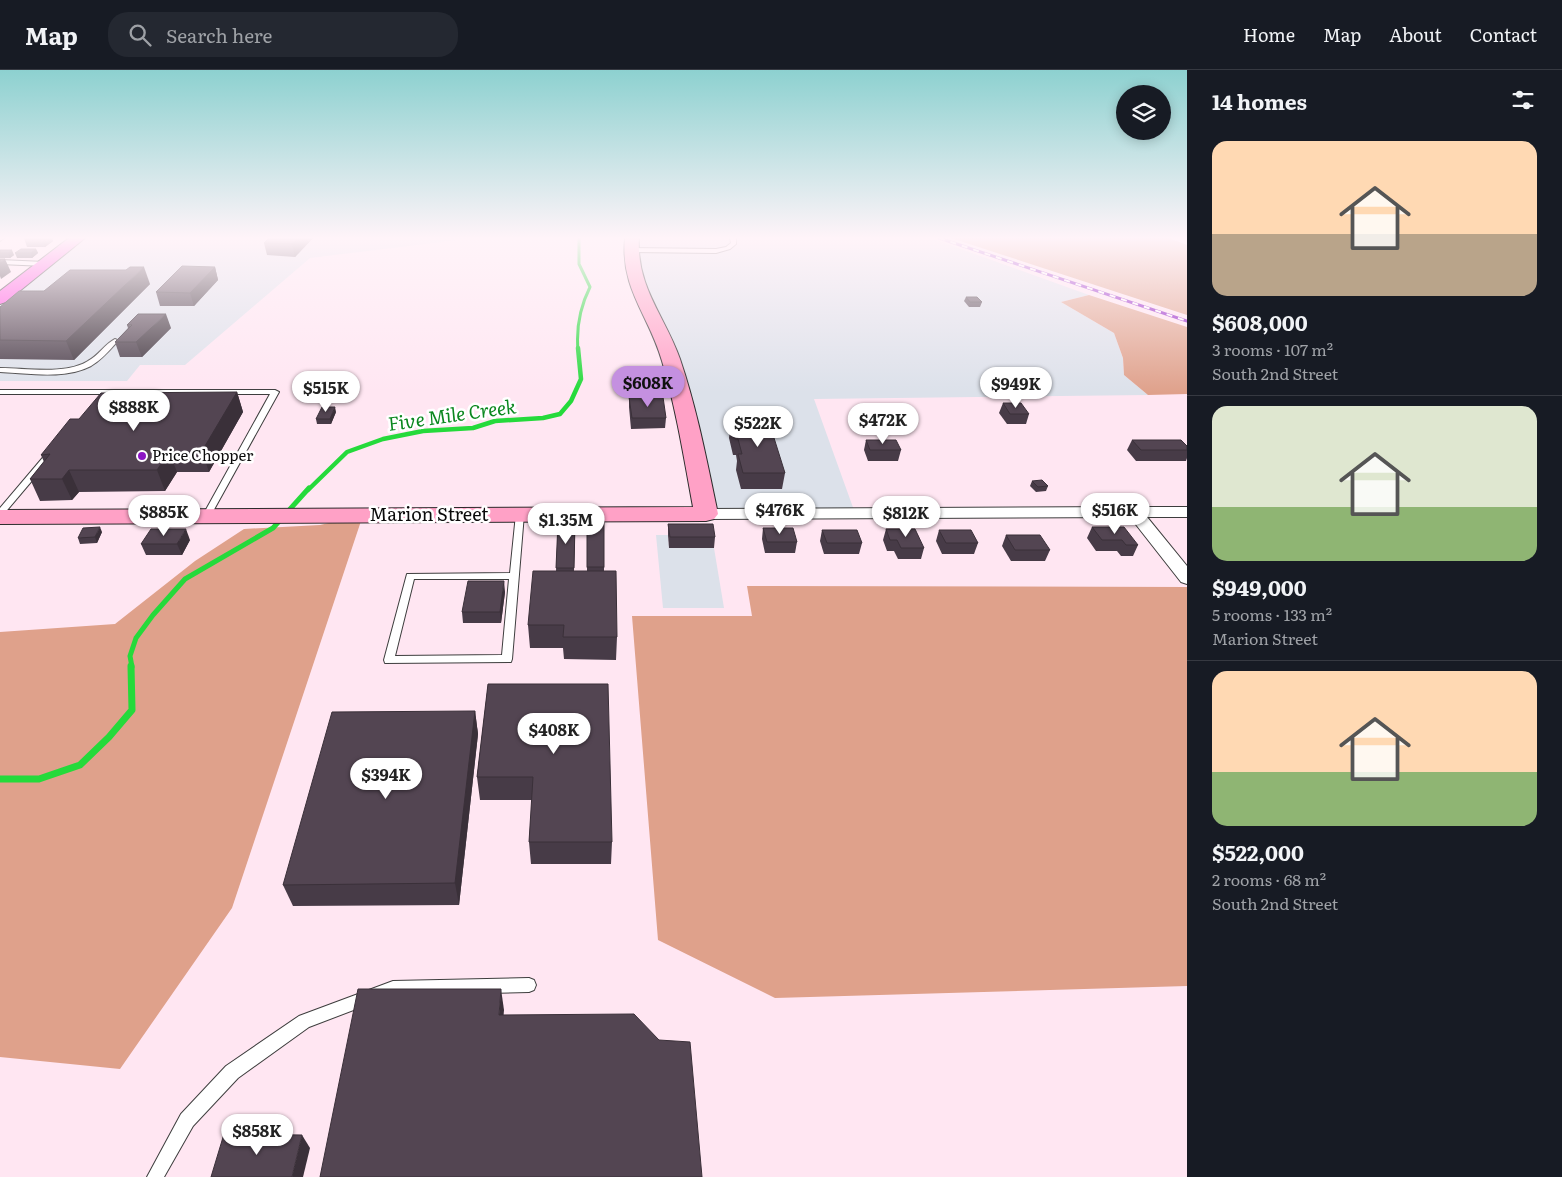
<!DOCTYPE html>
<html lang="en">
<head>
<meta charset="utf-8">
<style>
	:root { --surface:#171b24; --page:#242831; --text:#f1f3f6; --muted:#9ea1a6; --line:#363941; --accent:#c490e0 }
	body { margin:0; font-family:Literata,serif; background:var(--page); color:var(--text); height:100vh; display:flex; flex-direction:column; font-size:19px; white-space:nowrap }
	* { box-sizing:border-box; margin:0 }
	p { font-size:16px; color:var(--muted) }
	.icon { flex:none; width:28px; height:28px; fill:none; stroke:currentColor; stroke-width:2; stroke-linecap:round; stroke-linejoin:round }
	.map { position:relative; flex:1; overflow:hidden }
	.panel { display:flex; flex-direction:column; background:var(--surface); width:375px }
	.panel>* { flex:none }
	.controls { position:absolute; left:1116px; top:15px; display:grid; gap:10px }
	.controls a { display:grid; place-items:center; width:55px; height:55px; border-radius:50%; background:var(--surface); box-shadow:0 2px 12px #0003; font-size:25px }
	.price { position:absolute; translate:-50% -42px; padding:0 11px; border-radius:18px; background:#fff; color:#222; font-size:16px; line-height:32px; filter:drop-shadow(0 1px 2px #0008) }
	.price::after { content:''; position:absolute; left:50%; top:30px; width:15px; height:11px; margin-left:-8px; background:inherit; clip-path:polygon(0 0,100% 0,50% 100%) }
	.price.current { background:var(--accent); color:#111 }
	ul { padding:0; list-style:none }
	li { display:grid; align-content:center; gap:10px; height:265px; padding:0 25px }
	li+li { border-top:1px solid var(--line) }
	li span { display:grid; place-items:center; height:155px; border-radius:15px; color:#555 }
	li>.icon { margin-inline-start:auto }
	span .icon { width:90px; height:90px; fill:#fffc; stroke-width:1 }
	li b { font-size:21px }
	h2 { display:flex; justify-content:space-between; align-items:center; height:60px; padding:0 25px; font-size:21px }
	header { display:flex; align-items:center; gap:30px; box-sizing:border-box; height:70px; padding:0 25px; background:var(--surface); border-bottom:1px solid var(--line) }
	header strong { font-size:24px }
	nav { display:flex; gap:28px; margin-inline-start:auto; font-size:18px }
	.search { width:350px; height:45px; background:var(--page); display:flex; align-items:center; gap:12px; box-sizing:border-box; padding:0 18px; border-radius:20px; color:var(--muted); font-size:19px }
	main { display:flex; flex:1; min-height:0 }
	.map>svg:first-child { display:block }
</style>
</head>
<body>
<header>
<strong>Map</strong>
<div class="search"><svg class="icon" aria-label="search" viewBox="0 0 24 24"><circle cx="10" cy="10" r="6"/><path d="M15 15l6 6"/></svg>Search here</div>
<nav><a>Home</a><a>Map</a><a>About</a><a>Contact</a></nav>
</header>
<main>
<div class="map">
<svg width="1187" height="1107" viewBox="0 0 1187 1107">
	<rect width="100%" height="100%" fill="#ffe6f2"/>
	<!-- industrial -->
	<g fill="#dce1ea">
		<polygon points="78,168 474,168 310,188 185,295 140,295 127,311 0,311 0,229"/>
		<polygon points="632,168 930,168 1089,225 1061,232 1114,263 1123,288 1124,305 1148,325 814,329 855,443 706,444 686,345 635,212"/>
		<polygon points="656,465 668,465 669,478 714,478 724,538 663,538"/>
	</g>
	<!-- forest -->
	<g fill="#dfa18b">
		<polygon points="951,168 1169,168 1187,175 1187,245"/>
		<polygon points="1089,225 1187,257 1187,324 1148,325 1124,305 1123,288 1114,263 1061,232"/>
		<polygon points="363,445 232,838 120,999 0,987 0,562 115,554 195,491 244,459 320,455"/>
		<polygon points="747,516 1187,517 1187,916 775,928 658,870 632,546 752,546"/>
	</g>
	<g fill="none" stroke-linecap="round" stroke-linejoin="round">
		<!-- stream-far3 -->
		<path stroke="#25da3b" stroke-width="3" d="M578,280C576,257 580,237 590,217L579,194V168"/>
		<!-- stream-far2 -->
		<polyline stroke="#25da3b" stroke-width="4.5" points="308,420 347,382 383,369 423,361 473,358 495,351 543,348 560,344 571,331 581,309 578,278"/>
		<!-- stream-far1 -->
		<polyline stroke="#25da3b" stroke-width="5" points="132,597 130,586 136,568 153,545 185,509 273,458 309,418"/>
		<!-- stream -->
		<polyline stroke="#25da3b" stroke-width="7" points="0,709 39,709 80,695 109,667 132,640 131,596"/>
		<defs>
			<g id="lane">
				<polygon points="0,168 4,168 0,171"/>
				<polygon points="730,168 736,168 736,174 730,179 716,183 631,182 628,180 631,178 716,179 726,177 731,173"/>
				<polygon points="0,190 45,192 48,194 45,196 0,194"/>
				<path d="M115,269L117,270V272C109,281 101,290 91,296C64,310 28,303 0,302V298C26,298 66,305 88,291C98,286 105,274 115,269Z"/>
				<polygon points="0,320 275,320 279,322 211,445 207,448 203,445 270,324 0,324"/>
				<polygon points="45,385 48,385 52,387 3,445 0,446 0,438"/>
				<path d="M520,441L524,444L512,589L511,592L385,593L384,590L407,504L510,503L516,444ZM414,509H509L502,585L395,586Z"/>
				<polygon points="529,908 534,910 536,915 534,920 529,922 393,925 309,957 238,1008 193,1056 164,1107 147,1107 181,1044 226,996 299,946 393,911"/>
			</g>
			<polygon id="street" points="1134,437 1187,437 1187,447 1147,447 1187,496 1187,514 1181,512 1130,447 706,449 700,447 698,444 700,441 706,439"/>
			<path id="secondary" d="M625,168H639C636,217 665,246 680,289C697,339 707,392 718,444L714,449L706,451L0,454V440L693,437C684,388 676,338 662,291C649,245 620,219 625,168Z"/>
			<polygon id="highway" points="69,168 85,168 6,232 0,234 0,221"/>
		</defs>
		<!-- lane casing -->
		<use href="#lane" stroke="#3d3d3d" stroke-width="2"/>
		<!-- street casing -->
		<use href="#street" stroke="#3d3d3d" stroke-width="2"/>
		<!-- secondary casing -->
		<use href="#secondary" stroke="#2c2c2c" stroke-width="2"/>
		<!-- highway casing -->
		<use href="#highway" stroke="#1b1b1b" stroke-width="2"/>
		<!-- lane -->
		<use href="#lane" fill="#fff" fill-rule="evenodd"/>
		<!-- street -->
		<use href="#street" fill="#fff" fill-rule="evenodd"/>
		<!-- secondary -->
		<use href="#secondary" fill="#ffa1c6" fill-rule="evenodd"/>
		<!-- highway -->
		<use href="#highway" fill="#ff44de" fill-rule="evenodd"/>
		<defs>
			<polyline id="rail" points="939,168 1187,251"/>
		</defs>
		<!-- rail casing -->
		<use href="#rail" stroke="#8c16c5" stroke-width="3"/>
		<!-- rail -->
		<use href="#rail" stroke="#fff" stroke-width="2" stroke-dasharray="6" stroke-linecap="butt"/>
	</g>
	<!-- wall -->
	<g fill="#473b47">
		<polygon points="24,168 52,168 53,171 45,177 27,177"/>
		<polygon points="313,168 295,187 267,185 264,173"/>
		<polygon points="36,179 38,183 32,188 17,188 15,183"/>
		<polygon points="0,180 14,185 10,188 0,188"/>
		<polygon points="215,197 218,210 194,236 160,236 156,222"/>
		<polygon points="150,214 74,290 0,289 0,237 44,221"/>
		<polygon points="966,227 982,232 980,237 969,237 964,231"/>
		<polygon points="127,255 171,258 142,287 120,287 115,272 128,258"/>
		<polygon points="237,322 243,342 209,402 177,402 165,421 79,422 72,430 40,431 30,409 44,392 41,385 79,349"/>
		<polygon points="629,327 666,348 665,358 631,359 629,337"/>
		<polygon points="1003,333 1029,344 1026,354 1007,354 999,343"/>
		<polygon points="336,342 331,354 317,354 316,349"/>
		<polygon points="731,352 785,403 782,419 741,419 736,400 737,391 736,385 733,385 729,368"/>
		<polygon points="866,370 901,380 898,391 868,391 864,380"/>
		<polygon points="1132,370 1187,376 1187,388 1186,391 1136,391 1127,380"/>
		<polygon points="1032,411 1048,416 1046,421 1036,422 1030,416"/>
		<polygon points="558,452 575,463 574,501 587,501 587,452 604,452 604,501 617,567 616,590 564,589 563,578 530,578 528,555 556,501"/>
		<polygon points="668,454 715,467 714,478 669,478 668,465"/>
		<polygon points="1092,457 1138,475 1133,486 1121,486 1117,481 1096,481 1087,468"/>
		<polygon points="763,458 797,472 795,483 765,483 762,469"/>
		<polygon points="886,459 924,478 921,489 898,489 894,481 887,481 883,470"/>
		<polygon points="822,460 862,473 859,484 824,484 820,471"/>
		<polygon points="939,460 978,473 974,484 942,484 936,471"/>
		<polygon points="102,462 97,473 80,474 78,468"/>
		<polygon points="1006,465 1050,480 1045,491 1011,491 1002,476"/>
		<polygon points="190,470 182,485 146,485 141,474"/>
		<polygon points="505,522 501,553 463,553 462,542"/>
		<polygon points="488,614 612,772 611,794 531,794 529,772 532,730 480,730 477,707"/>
		<polygon points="475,641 478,664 459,835 293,836 283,815"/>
	</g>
	<!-- shaded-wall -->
	<g fill="#3a3039">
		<polygon points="42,168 52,168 53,171 45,177"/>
		<polygon points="298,168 313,168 295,187 292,174"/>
		<polygon points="36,179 38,183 32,188 31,183"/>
		<polygon points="12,180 14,185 10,188 8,183"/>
		<polygon points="5,189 11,202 1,209 0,206 0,193"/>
		<polygon points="144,197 150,214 74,290 66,271"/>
		<polygon points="215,197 218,210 194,236 190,223"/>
		<polygon points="166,244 171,258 142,287 136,272"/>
		<polygon points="237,322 243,342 209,402 202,381"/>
		<polygon points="335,337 336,342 331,354 330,349"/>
		<polygon points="169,382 177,402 165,421 157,400"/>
		<polygon points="69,400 79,422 72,430 62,409"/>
		<polygon points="100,457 102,462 97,473 95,467"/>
		<polygon points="186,459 190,470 182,485 177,474"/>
		<polygon points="504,511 505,522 501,553 500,542"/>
		<polygon points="475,641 478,664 459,835 455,813"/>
		<polygon points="501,919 504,940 502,965 499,945"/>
		<polygon points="302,1065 310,1078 303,1107 292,1107"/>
	</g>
	<!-- building -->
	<g fill="#534552" stroke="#3a3039">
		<polygon points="269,168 298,168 292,174 264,173"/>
		<polygon points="21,179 36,179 31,183 15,183"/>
		<polygon points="0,180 12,180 8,183 0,183"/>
		<polygon points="0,189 5,189 0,193"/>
		<polygon points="182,196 215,197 190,223 156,222"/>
		<polygon points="130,197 144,197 66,271 0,270 0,237 19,221 44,221 70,200 126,200"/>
		<polygon points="966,227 977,227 982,232 970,232"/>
		<polygon points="138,244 166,244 136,272 115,272 132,255 127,255"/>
		<polygon points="237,322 202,381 169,382 157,400 69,400 62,409 30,409 50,384 41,385 70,349 79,349 101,323"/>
		<polygon points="629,327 663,327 666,348 632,348"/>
		<polygon points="1003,333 1021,333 1029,344 1010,344"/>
		<polygon points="322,337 335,337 330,349 316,349"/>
		<polygon points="731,352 769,352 785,403 743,403 738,384 742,384 738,369 735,369"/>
		<polygon points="866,370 896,370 901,380 870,380"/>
		<polygon points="1132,370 1181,370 1187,376 1187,380 1141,380"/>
		<polygon points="1042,410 1048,416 1038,417 1032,411"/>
		<polygon points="558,452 575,452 574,498 556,498"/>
		<rect x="587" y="452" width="17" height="45"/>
		<polygon points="668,454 713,454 715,467 670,467"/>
		<polygon points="100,457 95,467 78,468 83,458"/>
		<polygon points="1092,457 1124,457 1138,475 1126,475 1122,470 1102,470"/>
		<polygon points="763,458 793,458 797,472 767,472"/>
		<polygon points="151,459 186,459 177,474 141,474"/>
		<polygon points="886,459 915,459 924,478 901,478 897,470 890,470"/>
		<polygon points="822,460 857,460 862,473 827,473"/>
		<polygon points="939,460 971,460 978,473 946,473"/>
		<polygon points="1006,465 1040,465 1050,480 1015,480"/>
		<polygon points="533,501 616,501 617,567 563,567 564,555 528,555"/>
		<polygon points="468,511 504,511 500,542 462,542"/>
		<polygon points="488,614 608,614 612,772 529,772 533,707 477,707"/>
		<polygon points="475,641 455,813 283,815 332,642"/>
		<polygon points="358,919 501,919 499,945 634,944 659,970 690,972 702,1107 320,1107"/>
		<polygon points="224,1064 302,1065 292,1107 211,1107"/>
	</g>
	<!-- sky -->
	<linearGradient id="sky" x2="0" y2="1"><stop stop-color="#8dd1d0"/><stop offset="0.52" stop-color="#fff4f9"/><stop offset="1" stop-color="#fff4f9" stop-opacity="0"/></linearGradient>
	<rect width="1187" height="323" fill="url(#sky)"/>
	<!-- markers -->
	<circle fill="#8c16c5" stroke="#fff" stroke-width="2" cx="142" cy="386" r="5"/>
	<g text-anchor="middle" stroke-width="5" stroke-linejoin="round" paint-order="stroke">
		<!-- far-poi labels -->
		<g font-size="15" fill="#0a0a0a" stroke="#fff" text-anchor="start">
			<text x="152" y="391">Price Chopper</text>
		</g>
		<!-- street labels -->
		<g font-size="18" fill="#0a0a0a" stroke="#fff">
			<text x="429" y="451">Marion Street</text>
		</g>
		<!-- water labels -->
		<g font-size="19" font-style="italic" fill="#0b871f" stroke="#fff">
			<text transform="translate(452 345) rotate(-8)" y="7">Five Mile Creek</text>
		</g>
	</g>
</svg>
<div class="controls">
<a><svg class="icon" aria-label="layers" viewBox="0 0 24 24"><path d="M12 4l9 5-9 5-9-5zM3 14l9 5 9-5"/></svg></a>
</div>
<b class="price current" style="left:648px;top:338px">$608K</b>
<b class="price" style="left:1016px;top:339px">$949K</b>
<b class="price" style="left:326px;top:343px">$515K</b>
<b class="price" style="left:134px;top:362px">$888K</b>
<b class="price" style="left:883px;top:375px">$472K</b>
<b class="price" style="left:758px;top:378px">$522K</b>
<b class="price" style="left:780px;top:465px">$476K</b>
<b class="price" style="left:1115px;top:465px">$516K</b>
<b class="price" style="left:164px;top:467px">$885K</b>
<b class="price" style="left:906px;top:468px">$812K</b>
<b class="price" style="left:566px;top:475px">$1.35M</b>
<b class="price" style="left:554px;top:685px">$408K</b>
<b class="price" style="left:386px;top:730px">$394K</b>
<b class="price" style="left:257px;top:1086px">$858K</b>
</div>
<section class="panel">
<h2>14 homes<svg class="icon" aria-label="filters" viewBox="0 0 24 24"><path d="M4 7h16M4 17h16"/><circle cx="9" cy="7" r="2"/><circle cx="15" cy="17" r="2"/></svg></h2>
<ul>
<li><span style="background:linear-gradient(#ffd9b3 60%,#b9a48a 0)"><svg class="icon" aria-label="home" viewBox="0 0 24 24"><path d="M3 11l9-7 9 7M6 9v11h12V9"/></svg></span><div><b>$608,000</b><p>3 rooms · 107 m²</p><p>South 2nd Street</p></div></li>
<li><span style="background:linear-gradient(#dfe7d0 65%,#8fb573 0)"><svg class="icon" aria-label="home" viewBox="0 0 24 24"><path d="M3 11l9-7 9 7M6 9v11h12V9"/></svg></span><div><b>$949,000</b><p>5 rooms · 133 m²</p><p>Marion Street</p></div></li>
<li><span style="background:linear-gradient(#ffd9b3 65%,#8fb573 0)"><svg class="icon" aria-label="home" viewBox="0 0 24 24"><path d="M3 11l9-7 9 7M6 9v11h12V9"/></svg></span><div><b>$522,000</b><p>2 rooms · 68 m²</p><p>South 2nd Street</p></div></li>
</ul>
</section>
</main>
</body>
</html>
